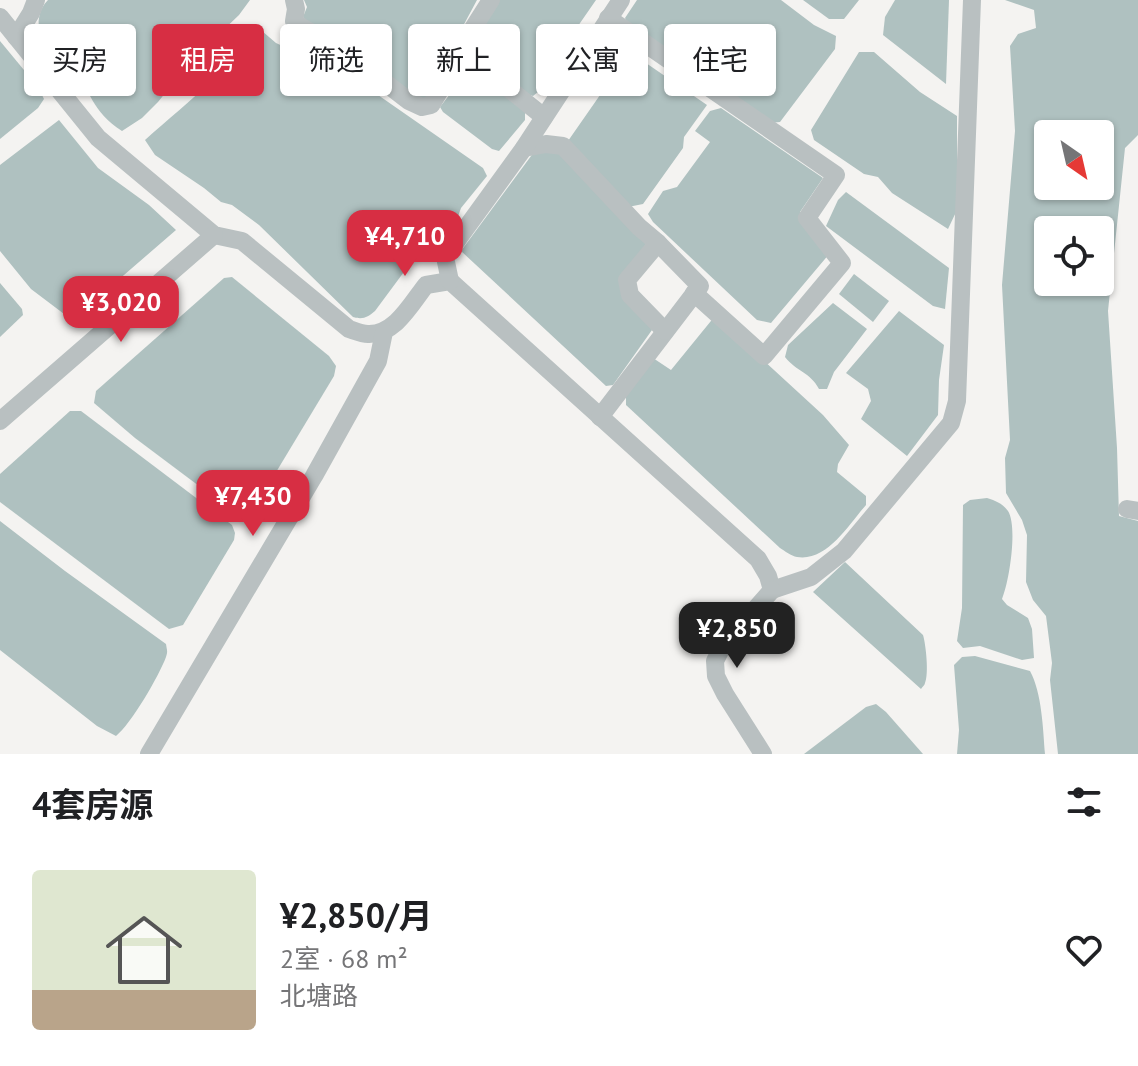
<!DOCTYPE html>
<html lang="zh">
<head>
<meta charset="utf-8">
<style>
	:root { --surface:#fff; --page:#f2f2f2; --text:#202124; --muted:#757577; --line:#e0e0e0; --accent:#d72e43 }
	body { margin:0; font-family:"PT Sans","Noto Sans SC",sans-serif; background:var(--page); color:var(--text); height:100vh; display:flex; flex-direction:column; font-size:30px; white-space:nowrap }
	* { box-sizing:border-box; margin:0 }
	p { font-size:26px; color:var(--muted) }
	.icon { flex:none; width:44px; height:44px; fill:none; stroke:currentColor; stroke-width:2; stroke-linecap:round; stroke-linejoin:round }
	.map { position:relative; height:754px; overflow:hidden }
	.drawer { display:flex; flex-direction:column; background:var(--surface); flex:1 }
	.drawer>* { flex:none }
	.hud { position:absolute; left:24px; top:24px; width:1090px; height:72px; display:flex; gap:16px }
	.needle { width:52px; rotate:146deg }
	.controls { position:absolute; left:1034px; top:120px; display:grid; gap:16px }
	.controls a { display:grid; place-items:center; width:80px; height:80px; border-radius:8px; background:var(--surface); box-shadow:0 2px 6px #0004; font-size:40px }
	.price { position:absolute; translate:-50% -68px; padding:0 18px; border-radius:16px; background:var(--accent); color:#fff; font-size:26px; line-height:52px; filter:drop-shadow(0 2px 4px #0008) }
	.price::after { content:''; position:absolute; left:50%; top:48px; width:24px; height:18px; margin-left:-12px; background:inherit; clip-path:polygon(0 0,100% 0,50% 100%) }
	.price.selected { background:#222; color:#fff }
	ul { padding:0; list-style:none }
	li { display:flex; align-items:center; gap:24px; height:200px; padding:0 32px }
	li+li { border-top:2px solid var(--line) }
	li span { display:grid; place-items:center; flex:none; width:224px; height:160px; border-radius:8px; color:#555 }
	li>.icon { margin-inline-start:auto }
	span .icon { width:96px; height:96px; fill:#fffc; stroke-width:1 }
	li b { font-size:34px }
	h2 { display:flex; justify-content:space-between; align-items:center; height:96px; padding:0 32px; font-size:34px }
	.chip { padding:0 28px; border-radius:8px; background:var(--surface); box-shadow:0 2px 6px #0004; font-size:28px; line-height:72px }
	.chip.selected { background:var(--accent); color:#fff }
	.map>svg:first-child { display:block }
</style>
</head>
<body>
<div class="map">
<svg width="1138" height="754" viewBox="0 0 1138 754">
	<rect width="100%" height="100%" fill="#f4f3f1"/>
	<!-- water -->
	<g fill="#afc1c0" fill-rule="evenodd">
		<path d="M48,0H250L239,15L191,61L158,102L142,118L122,131C91,111 92,92 72,67C63,55 47,49 41,35C36,23 39,9 48,0Z"/>
		<polygon points="304,0 477,0 454,43 436,85 424,102 307,22 303,17 307,7"/>
		<polygon points="497,0 596,0 560,52 538,92 533,96 520,92 467,51"/>
		<polygon points="637,0 781,0 814,25 836,36 835,49 780,122 769,123 630,28 625,18"/>
		<polygon points="803,0 859,0 844,19 829,19"/>
		<polygon points="895,0 949,0 946,84 883,35 885,17"/>
		<path d="M1005,0H1138V135L1125,148L1108,311L1117,448L1119,516L1138,521V754H1058L1050,680L1052,663L1046,616L1033,600L1026,582L1027,535L1022,520L1006,493L1005,458L1010,440L1002,285L1015,131L1010,46L1018,34L1036,28L1034,10ZM1048,134H1100V186H1048ZM1048,230H1100V282H1048Z"/>
		<path d="M262,31L276,43L355,79L483,168L487,176L461,208L454,228L439,243L415,257L375,311C368,317 363,320 353,317L259,225L232,205L221,202L204,188L155,155L145,140C167,120 191,101 212,80C226,66 245,38 262,31Z"/>
		<polygon points="0,41 38,87 44,99 38,108 0,139"/>
		<polygon points="630,52 707,105 684,137 683,148 643,204 628,207 568,141"/>
		<polygon points="859,52 874,52 920,92 957,116 957,210 948,229 892,193 878,177 864,174 814,140 811,130"/>
		<polygon points="472,69 525,110 525,120 499,151 492,149 443,112 440,107 460,81 463,71"/>
		<polygon points="721,108 823,178 800,212 830,253 771,323 757,320 653,222 648,214 663,191 677,187 710,142 695,131 710,111"/>
		<polygon points="59,120 98,168 149,205 176,230 72,320 31,289 0,251 0,165"/>
		<polygon points="557,150 646,244 623,279 652,330 613,385 606,386 461,251 534,152"/>
		<polygon points="846,192 949,268 945,309 933,306 826,226 838,200"/>
		<polygon points="854,274 889,301 873,322 839,294"/>
		<polygon points="232,277 329,356 336,366 334,376 252,512 242,514 231,510 135,438 94,403 96,391 224,278"/>
		<polygon points="0,283 22,309 23,315 0,337"/>
		<path d="M833,303L867,329L834,372L827,389H819C810,372 797,372 785,357L788,345Z"/>
		<polygon points="899,311 944,345 939,380 938,415 907,456 861,419 871,401 868,389 846,373"/>
		<path d="M715,316L823,415L849,445L838,464L837,472L866,496V505C849,524 827,562 797,557C791,556 785,551 780,548L626,405V396L653,358L671,370Z"/>
		<polygon points="70,411 81,411 232,525 235,533 234,540 183,625 169,629 0,502 0,474"/>
		<path d="M987,498C996,501 1002,503 1008,511C1018,527 1009,583 1002,599L1007,605L1028,618L1032,629L1034,658L1022,660L980,646L963,648L957,641L962,608L963,505L970,500Z"/>
		<path d="M0,521L65,571L166,644C167,651 168,651 166,657C159,676 131,724 116,736L97,726L0,650Z"/>
		<path d="M845,562L923,635C926,645 929,674 925,683C925,685 922,687 921,689L813,592Z"/>
		<path d="M975,656L1030,671C1042,693 1043,729 1045,754H957L959,730L954,665L962,657Z"/>
		<polygon points="876,704 886,712 923,754 804,754 866,707"/>
	</g>
	<g fill="none" stroke-linecap="round" stroke-linejoin="round">
		<!-- minor -->
		<g stroke="#b9c0c1" stroke-width="18">
			<polyline points="294,0 296,9 294,21 303,28 340,48 409,101 422,107 431,105 460,57 463,44 491,0"/>
			<path d="M0,17L98,138L214,235L242,241L349,329C355,331 362,334 368,334C395,335 411,304 426,285L450,281L758,559L768,576L772,590"/>
			<polyline points="608,18 836,175 807,218 842,263 764,356 694,293"/>
			<polyline points="16,37 31,13 36,0"/>
			<polyline points="460,57 487,71 544,117"/>
			<polyline points="524,148 546,144 563,146 639,227 658,243 700,286 600,417"/>
			<polyline points="658,243 627,280 630,295 665,331"/>
			<polyline points="450,281 445,257 524,148 621,0"/>
			<polyline points="0,421 214,235"/>
			<polyline points="1127,509 1138,511"/>
			<polyline points="772,590 811,577 844,551 951,423 957,401 972,0"/>
			<polyline points="149,754 314,476 378,361 384,332"/>
			<polyline points="763,754 725,694 716,676 715,661 722,647 772,590"/>
		</g>
	</g>
</svg>
<div class="controls">
<a><svg class="needle" viewBox="-14 -14 28 28"><path d="M0-13l5 13h-10z" fill="#e53935"/><path d="M0 13l5-13h-10z" fill="#757577"/></svg></a>
<a><svg class="icon" aria-label="locate" viewBox="0 0 24 24"><circle cx="12" cy="12" r="6"/><path d="M12 2v4M12 18v4M2 12h4M18 12h4"/></svg></a>
</div>
<b class="price" style="left:405px;top:278px">¥4,710</b>
<b class="price" style="left:121px;top:344px">¥3,020</b>
<b class="price" style="left:253px;top:538px">¥7,430</b>
<b class="price selected" style="left:737px;top:670px">¥2,850</b>
<div class="hud">
<a class="chip">买房</a>
<a class="chip selected">租房</a>
<a class="chip">筛选</a>
<a class="chip">新上</a>
<a class="chip">公寓</a>
<a class="chip">住宅</a>
</div>
</div>
<section class="drawer">
<h2>4套房源<svg class="icon" aria-label="filters" viewBox="0 0 24 24"><path d="M4 7h16M4 17h16"/><circle cx="9" cy="7" r="2"/><circle cx="15" cy="17" r="2"/></svg></h2>
<ul>
<li><span style="background:linear-gradient(#dfe7d0 75%,#b9a48a 0)"><svg class="icon" aria-label="home" viewBox="0 0 24 24"><path d="M3 11l9-7 9 7M6 9v11h12V9"/></svg></span><div><b>¥2,850/月</b><p>2室 · 68 m²</p><p>北塘路</p></div><svg class="icon" aria-label="heart" viewBox="0 0 24 24"><path d="M12 20l-8-8c-3-5 5-10 8-4 3-6 11-1 8 4z"/></svg></li>
</ul>
</section>
</body>
</html>
